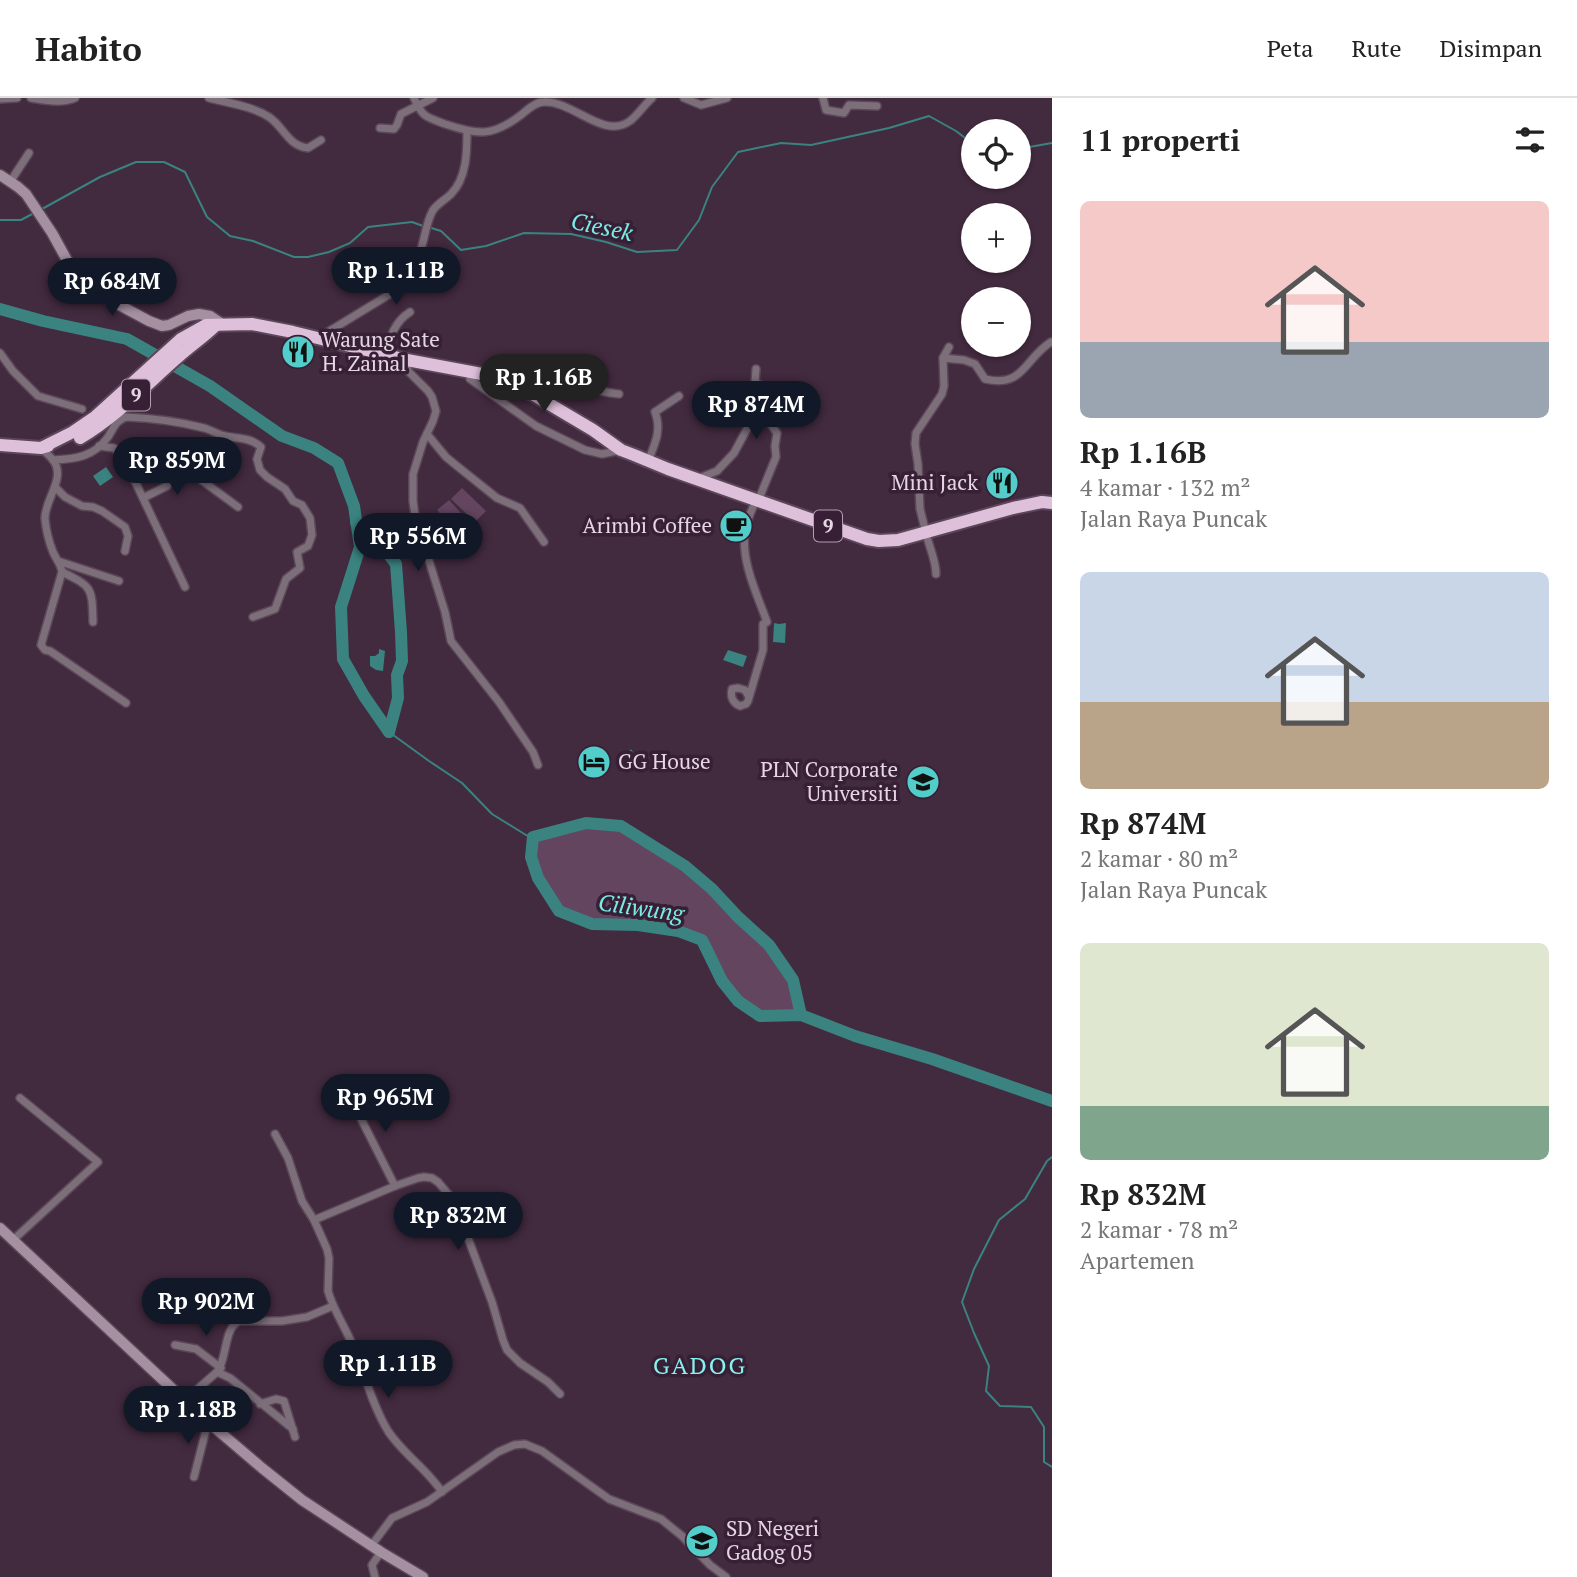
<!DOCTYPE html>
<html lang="id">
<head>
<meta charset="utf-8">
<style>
	:root { --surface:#fff; --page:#f2f2f2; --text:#222; --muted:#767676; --line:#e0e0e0; --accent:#111827 }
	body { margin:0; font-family:"PT Serif",serif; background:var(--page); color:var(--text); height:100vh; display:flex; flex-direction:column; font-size:26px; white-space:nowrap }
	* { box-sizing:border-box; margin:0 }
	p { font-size:23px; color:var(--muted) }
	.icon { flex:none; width:38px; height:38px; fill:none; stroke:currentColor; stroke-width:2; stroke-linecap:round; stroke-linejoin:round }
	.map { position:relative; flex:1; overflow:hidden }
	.drawer { display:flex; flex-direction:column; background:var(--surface); width:525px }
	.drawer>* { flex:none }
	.fabs { position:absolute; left:961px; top:21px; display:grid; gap:14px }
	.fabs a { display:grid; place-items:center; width:70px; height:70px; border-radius:50%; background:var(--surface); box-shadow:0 2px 5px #0004; font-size:35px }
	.price { position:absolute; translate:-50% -60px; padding:0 16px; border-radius:24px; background:var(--accent); color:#fff; font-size:23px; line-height:46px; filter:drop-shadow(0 2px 4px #0008) }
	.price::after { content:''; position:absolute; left:50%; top:42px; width:21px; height:16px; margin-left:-10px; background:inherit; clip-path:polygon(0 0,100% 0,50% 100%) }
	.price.current { background:#222; color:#fff }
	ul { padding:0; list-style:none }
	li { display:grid; align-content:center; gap:14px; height:371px; padding:0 28px }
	li span { display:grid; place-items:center; height:217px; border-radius:10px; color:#555 }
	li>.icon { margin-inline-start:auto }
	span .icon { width:126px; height:126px; fill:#fffc; stroke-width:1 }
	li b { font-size:30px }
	h2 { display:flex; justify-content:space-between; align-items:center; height:84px; padding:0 28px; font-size:30px }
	header { display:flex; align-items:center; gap:42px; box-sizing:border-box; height:98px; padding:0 35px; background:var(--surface); border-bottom:2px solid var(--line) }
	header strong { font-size:33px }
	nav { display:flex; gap:38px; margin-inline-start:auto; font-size:24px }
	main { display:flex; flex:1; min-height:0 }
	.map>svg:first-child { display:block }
</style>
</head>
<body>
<header>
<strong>Habito</strong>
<nav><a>Peta</a><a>Rute</a><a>Disimpan</a></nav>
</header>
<main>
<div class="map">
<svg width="1052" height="1479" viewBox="0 0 1052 1479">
	<rect width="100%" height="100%" fill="#422a3f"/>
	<!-- green -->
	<g fill="#634560">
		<polygon points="462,390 486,413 475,424 451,401"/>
		<polygon points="449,402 472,427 460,437 437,412"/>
		<polygon points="586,725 621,728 685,768 712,791 738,819 769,847 793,882 801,917 760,918 738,903 722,883 702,842 678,833 638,827 592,826 559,813 538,780 531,759 533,739"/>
	</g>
	<!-- water -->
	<g fill="#3a8381">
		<polygon points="106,369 113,379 100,388 93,378"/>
		<polygon points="774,525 779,526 786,525 785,545 773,544"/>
		<polygon points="379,551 385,553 383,573 376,572 370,568 370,558 375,558 379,555"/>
		<polygon points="728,552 747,558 743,569 723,562"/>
		<polygon points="631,651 638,662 639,666 635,668 622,667 621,663"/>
	</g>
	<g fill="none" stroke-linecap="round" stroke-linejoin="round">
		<!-- stream -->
		<g stroke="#3a8381" stroke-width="2">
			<polyline points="1018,51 1052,45"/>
			<polyline points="42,111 100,79 136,64 164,64 185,74 207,119 230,138 253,143 294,159 308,159 329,154 350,145 368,129 412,124 423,128"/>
			<polyline points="0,122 21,122 34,115"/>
			<polyline points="428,129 441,133 461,152 486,148 524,135 571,136 606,144 637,154 677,152 699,122 712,89 738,54 781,45 811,47 889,30 929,18 956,33 973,46"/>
			<polyline points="389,634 429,663 462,685 492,716 526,737 533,739"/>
			<polyline points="1052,1059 1047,1063 1025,1101 999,1122 974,1171 962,1204 974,1235 989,1268 986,1293 1000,1308 1031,1309 1044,1329 1044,1364 1052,1369"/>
		</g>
		<!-- river -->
		<g stroke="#3a8381" stroke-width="12">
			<polyline points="0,211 43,223 127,241 210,288 282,338 314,350 338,365 354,408 360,449 341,509 343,561 364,598 389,634"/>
			<polyline points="356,424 380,445 396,466 401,534 402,563 397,577 398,600 389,634"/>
			<polyline points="801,917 793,882 769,847 738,819 712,791 685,768 621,728 586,725 533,739 531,759 538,780 559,813 592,826 638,827 678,833 702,842 722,883 738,903 760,918 801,917 855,938 932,961 1052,1003"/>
		</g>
		<defs>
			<g id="street">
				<path d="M31,0C45,2 61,6 75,0"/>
				<path d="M209,0C228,5 252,8 269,19C284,29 288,48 308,50L321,42"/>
				<path d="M414,0C422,19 426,19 445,26C478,37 492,39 521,17C527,12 535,4 544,4C574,3 603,42 630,23C638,17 644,7 652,0"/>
				<polyline points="684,0 701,7 727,0"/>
				<polyline points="823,0 826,12 844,15 849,7 877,8"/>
				<polyline points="0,1 17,0"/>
				<polyline points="380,30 394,31 397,27 401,16 433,0"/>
				<polyline points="10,84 29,55"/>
				<path d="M318,240L395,193C406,182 416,166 421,151C425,139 426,126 432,114C435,107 445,102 451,96C467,80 467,53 467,33"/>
				<polyline points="0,255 13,273 38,298 82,311"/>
				<path d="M385,257C390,240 394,224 410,214"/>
				<path d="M943,260L964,262L975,266L985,281C1024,290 1024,261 1051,244"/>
				<polyline points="407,262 408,273 428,293 432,299 436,313 433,323 423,344 413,376 413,403 417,432 425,450 445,514 451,543 499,604 533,654 538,667"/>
				<polyline points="470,281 536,328 585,352 602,356 621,352"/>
				<path d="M534,297L541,289C566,284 593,293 619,296"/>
				<polyline points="427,336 446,359 457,368 497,400 520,410 544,444"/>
				<polyline points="99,348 114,350 124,360 185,489"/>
				<path d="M41,350C45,354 50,358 53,362C67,380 44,402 45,421C46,431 49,444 53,454C56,461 61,466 62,474L41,547L45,552L50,553L126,605"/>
				<polyline points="124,360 156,355 166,356 238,409"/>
				<path d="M53,362C75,361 94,359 108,339C114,330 115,323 126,319C149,320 181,324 204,330C211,332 217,336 225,338C238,341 250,339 261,349L257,361L260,372L267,379L285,391L293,403L302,407L310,420L312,437L308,448L297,454L300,470L286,481L275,511L253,519"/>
				<path d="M648,363C655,346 662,332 655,314L679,298"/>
				<polyline points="697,381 717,373 734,355 747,331 753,311 764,289 755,284 756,271"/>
				<polyline points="55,389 65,399 82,408 93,409 102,413 125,429 128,438 125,453"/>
				<polyline points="143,400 167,388 182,367"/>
				<polyline points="758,403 776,359 775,348 777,335 772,328 783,302"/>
				<polyline points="926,435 920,411 918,366 915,346 916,335 942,296 944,288 943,260 949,249"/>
				<path d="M926,435C929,449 936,462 936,476"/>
				<polyline points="58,463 119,483"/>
				<path d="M62,474C93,489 92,490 93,524"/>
				<path d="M749,599L745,592L738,590L732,591C730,599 733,605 740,608L746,606L748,603L763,552V526L767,524C757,496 741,464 745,434C746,423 752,412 756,402"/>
				<polyline points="349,997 395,1088"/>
				<path d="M275,1036L288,1060L302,1103L314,1122L327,1151L329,1160L328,1193L330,1199C336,1216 346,1231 353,1248C365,1276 372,1307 388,1333C403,1356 427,1371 442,1394"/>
				<polyline points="314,1122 395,1088 418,1080 424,1079 432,1080 438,1084 454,1103 492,1204 503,1242 507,1252 520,1265 548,1284 560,1296"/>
				<polyline points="13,1142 98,1064 20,1000"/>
				<polyline points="175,1247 196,1251 221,1270"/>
				<path d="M217,1274C228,1260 223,1229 240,1223H282L307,1219L333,1208"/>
				<polyline points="185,1302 217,1274 230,1280 293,1331"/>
				<polyline points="260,1306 276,1301 284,1303 295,1339"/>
				<polyline points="194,1379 208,1324"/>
				<polyline points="371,1448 392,1420 427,1404 498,1354 514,1347 525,1346 542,1353 609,1401 661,1421 682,1438 710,1467 726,1479"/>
				<polyline points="375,1479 372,1467 381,1454"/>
			</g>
			<g id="secondary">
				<polyline points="0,77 18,89 26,96 52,135 68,164 84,185 97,195 149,223 162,228 169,227 188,218 199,216 210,218 222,226"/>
				<polyline points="0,1130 208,1324 262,1370 302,1402 381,1454 423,1479"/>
			</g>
			<g id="highway">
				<path d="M80,340C117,318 146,287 178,259C190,248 204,239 216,227"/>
				<polyline points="0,347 41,350 48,348"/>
				<polyline points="43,349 73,334 95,319 181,241 206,227 252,226 293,234 407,262 487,277 534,297 593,332 621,352 634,357 668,371 867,441 879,443 898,442 1013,410 1042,404 1052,405"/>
			</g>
		</defs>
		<!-- street casing -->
		<use href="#street" stroke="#5c4659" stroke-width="10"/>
		<!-- secondary casing -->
		<use href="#secondary" stroke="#5c4659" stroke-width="13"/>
		<!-- highway casing -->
		<use href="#highway" stroke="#5c4659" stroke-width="16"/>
		<!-- street -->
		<use href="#street" stroke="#7c6f7a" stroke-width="7"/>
		<!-- secondary -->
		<use href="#secondary" stroke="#a490a1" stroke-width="10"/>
		<!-- highway -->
		<use href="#highway" stroke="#dfc0db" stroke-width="12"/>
	</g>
	<!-- icons -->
	<defs>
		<symbol id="restaurant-disc" viewBox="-11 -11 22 22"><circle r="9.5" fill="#53cdc9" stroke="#372035"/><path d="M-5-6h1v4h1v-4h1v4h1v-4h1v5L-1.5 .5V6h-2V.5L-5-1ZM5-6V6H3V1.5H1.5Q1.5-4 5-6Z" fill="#111"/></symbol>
		<symbol id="cafe-disc" viewBox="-11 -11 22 22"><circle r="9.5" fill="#53cdc9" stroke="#372035"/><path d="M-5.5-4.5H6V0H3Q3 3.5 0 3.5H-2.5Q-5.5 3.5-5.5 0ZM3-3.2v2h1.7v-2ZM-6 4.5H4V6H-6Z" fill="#111"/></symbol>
		<symbol id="hotel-disc" viewBox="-11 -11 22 22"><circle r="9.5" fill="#53cdc9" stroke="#372035"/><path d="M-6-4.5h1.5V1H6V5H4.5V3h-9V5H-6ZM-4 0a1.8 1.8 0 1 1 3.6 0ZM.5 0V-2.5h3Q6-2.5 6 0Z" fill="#111"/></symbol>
		<symbol id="university-disc" viewBox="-11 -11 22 22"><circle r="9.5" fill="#53cdc9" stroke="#372035"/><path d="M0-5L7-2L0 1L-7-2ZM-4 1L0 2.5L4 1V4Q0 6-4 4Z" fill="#111"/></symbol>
		<symbol id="school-disc" viewBox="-11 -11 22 22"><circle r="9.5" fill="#53cdc9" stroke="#372035"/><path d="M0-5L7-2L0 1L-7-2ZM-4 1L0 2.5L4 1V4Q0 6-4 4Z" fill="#111"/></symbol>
	</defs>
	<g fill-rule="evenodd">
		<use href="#restaurant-disc" x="279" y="235" width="38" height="38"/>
		<use href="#restaurant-disc" x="983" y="366" width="38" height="38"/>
		<use href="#cafe-disc" x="717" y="409" width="38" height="38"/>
		<use href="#hotel-disc" x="575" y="645" width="38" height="38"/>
		<use href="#university-disc" x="904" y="665" width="38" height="38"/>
		<use href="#school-disc" x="683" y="1424" width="38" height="38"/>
	</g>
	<g text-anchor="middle" stroke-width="7" stroke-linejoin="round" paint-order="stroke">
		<!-- shield labels -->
		<g fill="#372035" stroke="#b29faf" stroke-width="2">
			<rect x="122" y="281.5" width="28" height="31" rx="5"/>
			<rect x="814" y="412.5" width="28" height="31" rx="5"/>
		</g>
		<g font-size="19" font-weight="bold" fill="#e6d6e3">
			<text x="136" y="304">9</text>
			<text x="828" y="435">9</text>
		</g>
		<!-- poi labels -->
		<g font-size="21" fill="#e6d6e3" stroke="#372035" text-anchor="start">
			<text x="322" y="249">Warung Sate<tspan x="322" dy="24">H. Zainal</tspan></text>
			<text x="978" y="392" text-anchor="end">Mini Jack</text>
			<text x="712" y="435" text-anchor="end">Arimbi Coffee</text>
			<text x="618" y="671">GG House</text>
			<text x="898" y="679" text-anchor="end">PLN Corporate<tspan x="898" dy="24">Universiti</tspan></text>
			<text x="726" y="1438">SD Negeri<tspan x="726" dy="24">Gadog 05</tspan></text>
		</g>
		<!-- water labels -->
		<g font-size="23" font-style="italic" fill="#7aeae5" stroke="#372035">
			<text transform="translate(602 129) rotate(12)" y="8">Ciesek</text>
			<text transform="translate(641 810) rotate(8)" y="8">Ciliwung</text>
		</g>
		<!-- quarter labels -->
		<g font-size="24" letter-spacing="2" fill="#88f4ef" stroke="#372035">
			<text x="700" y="1276">GADOG</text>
		</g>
	</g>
</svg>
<div class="fabs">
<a><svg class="icon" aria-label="locate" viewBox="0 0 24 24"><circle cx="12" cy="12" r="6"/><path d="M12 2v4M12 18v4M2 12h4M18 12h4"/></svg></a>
<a>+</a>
<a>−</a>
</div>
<b class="price" style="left:396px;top:209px">Rp 1.11B</b>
<b class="price" style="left:112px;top:220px">Rp 684M</b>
<b class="price current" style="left:544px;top:316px">Rp 1.16B</b>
<b class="price" style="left:756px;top:343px">Rp 874M</b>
<b class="price" style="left:177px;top:399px">Rp 859M</b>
<b class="price" style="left:418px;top:475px">Rp 556M</b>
<b class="price" style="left:385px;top:1036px">Rp 965M</b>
<b class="price" style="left:458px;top:1154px">Rp 832M</b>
<b class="price" style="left:206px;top:1240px">Rp 902M</b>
<b class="price" style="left:388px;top:1302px">Rp 1.11B</b>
<b class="price" style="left:188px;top:1348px">Rp 1.18B</b>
</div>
<section class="drawer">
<h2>11 properti<svg class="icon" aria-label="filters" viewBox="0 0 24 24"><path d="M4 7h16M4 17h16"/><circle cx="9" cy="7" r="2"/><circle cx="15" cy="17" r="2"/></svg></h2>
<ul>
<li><span style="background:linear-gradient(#f6c9c9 65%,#9aa5b1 0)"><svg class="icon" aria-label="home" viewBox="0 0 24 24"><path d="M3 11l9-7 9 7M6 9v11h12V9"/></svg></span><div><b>Rp 1.16B</b><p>4 kamar · 132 m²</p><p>Jalan Raya Puncak</p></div></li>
<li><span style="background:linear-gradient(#c9d6e8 60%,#b9a48a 0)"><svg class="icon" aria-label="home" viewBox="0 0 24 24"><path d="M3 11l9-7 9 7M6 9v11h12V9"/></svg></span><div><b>Rp 874M</b><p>2 kamar · 80 m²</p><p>Jalan Raya Puncak</p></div></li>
<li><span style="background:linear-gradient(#dfe7d0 75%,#7fa58c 0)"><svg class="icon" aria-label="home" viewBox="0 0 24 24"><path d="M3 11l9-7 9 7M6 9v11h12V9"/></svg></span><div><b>Rp 832M</b><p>2 kamar · 78 m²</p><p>Apartemen</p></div></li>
</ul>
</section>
</main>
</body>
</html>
